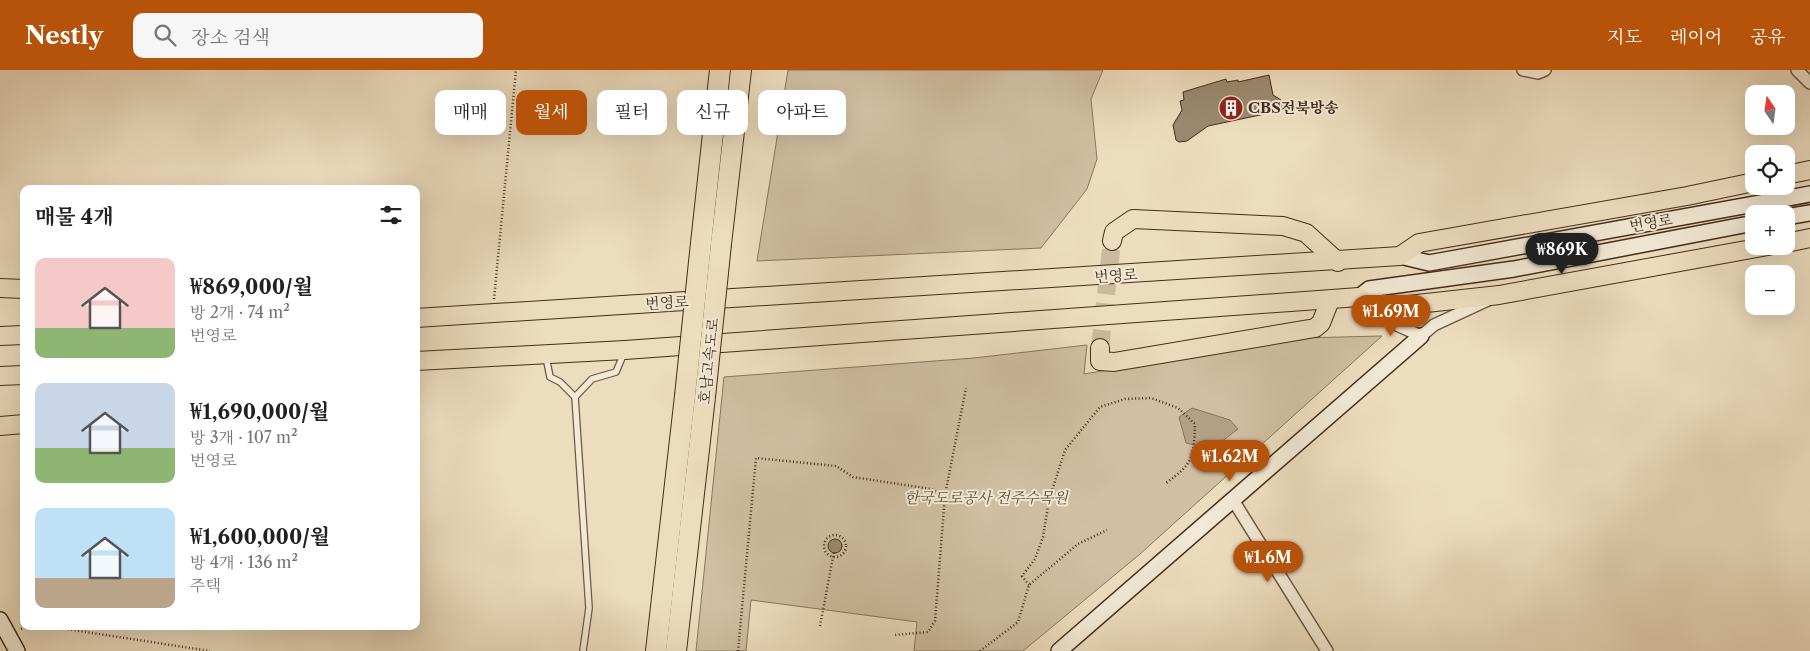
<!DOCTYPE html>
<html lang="ko">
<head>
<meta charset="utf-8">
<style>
	:root { --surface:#fff; --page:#f6f6f6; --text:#202124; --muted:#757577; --accent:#b45309 }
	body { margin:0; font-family:"Libre Caslon Text","Noto Serif KR",serif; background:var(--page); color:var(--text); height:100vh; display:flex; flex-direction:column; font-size:19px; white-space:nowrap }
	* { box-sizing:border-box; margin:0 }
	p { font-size:16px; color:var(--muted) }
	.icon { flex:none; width:28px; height:28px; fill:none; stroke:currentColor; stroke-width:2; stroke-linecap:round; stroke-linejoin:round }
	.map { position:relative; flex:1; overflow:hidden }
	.drawer { position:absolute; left:20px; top:115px; width:400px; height:445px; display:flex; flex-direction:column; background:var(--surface); border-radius:10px; box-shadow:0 5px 20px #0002 }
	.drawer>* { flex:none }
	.hud { position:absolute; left:435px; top:20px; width:475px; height:45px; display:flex; gap:10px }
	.needle { width:32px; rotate:347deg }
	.buttons { position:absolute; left:1745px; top:15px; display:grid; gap:10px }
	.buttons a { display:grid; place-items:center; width:50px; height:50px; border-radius:10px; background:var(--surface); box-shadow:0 5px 20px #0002; font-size:25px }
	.price { position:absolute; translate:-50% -42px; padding:0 11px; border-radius:18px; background:var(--accent); color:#fff; font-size:16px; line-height:32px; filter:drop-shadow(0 1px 2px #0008) }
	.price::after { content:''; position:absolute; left:50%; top:30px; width:15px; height:11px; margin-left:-8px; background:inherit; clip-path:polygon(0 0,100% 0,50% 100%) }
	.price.current { background:#222; color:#fff }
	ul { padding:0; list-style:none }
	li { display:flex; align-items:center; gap:15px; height:125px; padding:0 15px }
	li span { display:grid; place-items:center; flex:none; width:140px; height:100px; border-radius:10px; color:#555 }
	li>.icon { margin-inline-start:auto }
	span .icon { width:60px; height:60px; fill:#fffc; stroke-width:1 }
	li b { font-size:21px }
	h2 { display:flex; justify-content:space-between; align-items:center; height:60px; padding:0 15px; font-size:21px }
	.tag { padding:0 18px; border-radius:10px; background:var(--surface); box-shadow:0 5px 20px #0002; font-size:18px; line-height:45px }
	.tag.current { background:var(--accent); color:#fff }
	header { display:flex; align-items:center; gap:30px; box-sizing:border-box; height:70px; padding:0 25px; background:var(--accent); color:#fff }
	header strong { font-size:24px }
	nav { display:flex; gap:28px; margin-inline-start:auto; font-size:18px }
	.search { width:350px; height:45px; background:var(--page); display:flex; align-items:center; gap:12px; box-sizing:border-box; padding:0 18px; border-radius:10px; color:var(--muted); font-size:19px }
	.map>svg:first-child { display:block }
</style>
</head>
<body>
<header>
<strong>Nestly</strong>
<div class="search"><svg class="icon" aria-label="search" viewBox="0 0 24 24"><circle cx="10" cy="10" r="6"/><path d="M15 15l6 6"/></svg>장소 검색</div>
<nav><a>지도</a><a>레이어</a><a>공유</a></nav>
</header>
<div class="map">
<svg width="1810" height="581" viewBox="0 0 1810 581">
	<rect width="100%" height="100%" fill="#edddbf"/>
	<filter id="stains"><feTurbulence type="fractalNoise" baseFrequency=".004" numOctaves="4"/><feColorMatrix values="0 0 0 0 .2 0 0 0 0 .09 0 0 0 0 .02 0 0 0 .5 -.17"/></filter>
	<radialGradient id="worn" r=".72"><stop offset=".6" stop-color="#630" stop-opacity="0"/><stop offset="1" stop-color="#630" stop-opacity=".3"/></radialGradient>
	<!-- green -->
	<g fill="#d0bfa3" stroke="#8a765e">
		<polygon points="788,0 1103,0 1091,29 1097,89 1087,119 1041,178 757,191"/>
		<polygon points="1382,266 1140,484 1023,581 914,581 917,552 751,530 746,581 696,581 724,307 974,288 1087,275 1084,304 1299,268"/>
	</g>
	<!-- water -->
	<polygon fill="#b3a187" stroke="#86735b" points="1192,338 1230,350 1238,359 1212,379 1186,373 1179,347"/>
	<!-- building -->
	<g fill="#9b8970" stroke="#432d1a">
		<polygon points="1269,5 1273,25 1281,30 1282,36 1279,41 1208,56 1187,71 1179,72 1176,70 1173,55 1182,40 1180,31 1184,30 1183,22 1226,9 1227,12 1238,10 1238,12"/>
		<circle cx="835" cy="476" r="7"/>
	</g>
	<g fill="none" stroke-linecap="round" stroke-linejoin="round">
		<!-- primary-tunnel -->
		<polyline stroke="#cbba9e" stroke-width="18" stroke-dasharray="18 9" stroke-linecap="butt" points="1100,278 1112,171"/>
		<defs>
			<g id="lane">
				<polyline points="546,287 550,307 560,312 575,327 589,538 583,581"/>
				<polyline points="575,327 592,309 616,302 624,283"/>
			</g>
			<g id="street">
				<polyline points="1523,0 1538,3 1545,0"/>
				<polyline points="1797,0 1810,13"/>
				<polyline points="1381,238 1399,256 1421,266 1434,255 1488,230"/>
				<polyline points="1233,430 1327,581"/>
			</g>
			<g id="secondary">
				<polyline points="1786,147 1810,143"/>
				<polyline points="1400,186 1429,193 1810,124"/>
				<polyline points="1359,227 1369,219 1514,199 1754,153"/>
				<polyline points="0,550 17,581"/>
				<polyline points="1059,581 1421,266"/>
			</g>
			<g id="primary">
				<polyline points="1786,105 1810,100"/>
				<polyline points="1112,171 1114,162 1133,149 1283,156 1306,163 1338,192"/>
				<polyline points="1786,173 1810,168"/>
				<polyline points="0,218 24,219"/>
				<polyline points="416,248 1400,186 1419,173 1687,126 1754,112"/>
				<polyline points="0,266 24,265"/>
				<polyline points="1100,278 1100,291 1114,292 1315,258 1321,253 1330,230"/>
				<polyline points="416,291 625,280 1359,227 1369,238 1381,238 1499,225 1768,176"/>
				<polyline points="0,306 24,305"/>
				<polyline points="0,356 24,354"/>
			</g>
			<g id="highway">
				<polyline points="701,173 720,0"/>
				<polyline points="721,174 741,0"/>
				<polyline points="656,581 685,326"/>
				<polyline points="676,581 705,327"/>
			</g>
		</defs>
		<!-- lane casing -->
		<use href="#lane" stroke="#6e5943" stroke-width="8"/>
		<!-- street casing -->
		<use href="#street" stroke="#6e5943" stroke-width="14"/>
		<!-- secondary casing -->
		<use href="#secondary" stroke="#432d1a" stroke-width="18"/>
		<!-- primary casing -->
		<use href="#primary" stroke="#432d1a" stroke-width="20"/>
		<!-- highway casing -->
		<use href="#highway" stroke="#432d1a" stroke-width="22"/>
		<!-- path -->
		<g stroke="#432d1a" stroke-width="2.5" stroke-dasharray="1 2.5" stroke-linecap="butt">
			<polyline points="494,229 516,0"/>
			<polyline points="945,425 966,318"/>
			<circle cx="835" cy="476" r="11"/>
			<path d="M1029,515L1022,506L1035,489L1043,467L1049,430L1065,380L1100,337L1125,329L1151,328L1178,338L1195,354C1194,387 1193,394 1166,413"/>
			<polyline points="47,556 210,581"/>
			<polyline points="388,556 407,558"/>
			<polyline points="820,556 834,482"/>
			<polyline points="21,559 27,556"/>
			<polyline points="738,581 756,388 836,396 853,407 931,419 945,425 935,551 928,562 894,565"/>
			<polyline points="980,581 1018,552 1029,515 1078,474 1107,460"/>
		</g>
		<!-- lane -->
		<use href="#lane" stroke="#f3e9d5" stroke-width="5.5"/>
		<!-- street -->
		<use href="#street" stroke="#f3e9d5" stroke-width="11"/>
		<!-- secondary -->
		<use href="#secondary" stroke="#f3e9d5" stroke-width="15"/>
		<!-- primary -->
		<use href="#primary" stroke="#edddbf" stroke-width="18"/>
		<!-- highway -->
		<use href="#highway" stroke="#edddbf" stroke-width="20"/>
		<defs>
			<g id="highway-bridge">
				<polyline points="685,326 701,173"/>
				<polyline points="705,327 721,174"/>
			</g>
		</defs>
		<!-- highway-bridge casing -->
		<use href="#highway-bridge" stroke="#432d1a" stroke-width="22" stroke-linecap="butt"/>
		<!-- highway-bridge -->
		<use href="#highway-bridge" stroke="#edddbf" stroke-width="20"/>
	</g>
	<!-- icons -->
	<defs>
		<symbol id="building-disc" viewBox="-11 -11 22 22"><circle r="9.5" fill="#8f2418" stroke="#f3e9d5"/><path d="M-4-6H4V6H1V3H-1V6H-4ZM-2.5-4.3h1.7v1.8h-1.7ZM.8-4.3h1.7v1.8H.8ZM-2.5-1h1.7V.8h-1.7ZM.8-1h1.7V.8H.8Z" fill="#fff"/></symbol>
	</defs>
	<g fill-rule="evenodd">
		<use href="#building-disc" x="1217" y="24" width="28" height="28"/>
	</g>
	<g text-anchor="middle" stroke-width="4" stroke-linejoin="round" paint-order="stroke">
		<!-- poi labels -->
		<g font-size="15" font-weight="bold" fill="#432d1a" stroke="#f3e9d5" text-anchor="start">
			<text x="1248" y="43">CBS전북방송</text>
		</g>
		<!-- street labels -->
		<g font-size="15" fill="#432d1a" stroke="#f3e9d5">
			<text transform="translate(1651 153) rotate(-10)" y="5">번영로</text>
			<text transform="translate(1116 206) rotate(-4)" y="5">번영로</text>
			<text transform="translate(667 233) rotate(-3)" y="5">번영로</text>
			<text transform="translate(709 291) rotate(-84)" y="5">호남고속도로</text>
		</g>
		<!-- park labels -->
		<g font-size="15" font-style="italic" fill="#5f4a35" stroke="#f3e9d5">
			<text x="986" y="433">한국도로공사 전주수목원</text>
		</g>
	</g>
	<rect width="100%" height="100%" filter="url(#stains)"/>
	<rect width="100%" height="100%" fill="url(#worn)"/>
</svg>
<div class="buttons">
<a><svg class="needle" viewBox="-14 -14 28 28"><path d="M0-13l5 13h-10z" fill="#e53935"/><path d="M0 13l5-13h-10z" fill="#757577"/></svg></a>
<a><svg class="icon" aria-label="locate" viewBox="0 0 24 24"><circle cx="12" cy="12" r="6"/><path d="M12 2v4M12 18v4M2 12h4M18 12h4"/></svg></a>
<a>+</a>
<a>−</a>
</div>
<b class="price current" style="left:1562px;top:205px">₩869K</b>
<b class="price" style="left:1391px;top:267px">₩1.69M</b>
<b class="price" style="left:1230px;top:412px">₩1.62M</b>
<b class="price" style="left:1268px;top:513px">₩1.6M</b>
<div class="hud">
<a class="tag">매매</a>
<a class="tag current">월세</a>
<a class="tag">필터</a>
<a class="tag">신규</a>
<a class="tag">아파트</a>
</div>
<section class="drawer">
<h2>매물 4개<svg class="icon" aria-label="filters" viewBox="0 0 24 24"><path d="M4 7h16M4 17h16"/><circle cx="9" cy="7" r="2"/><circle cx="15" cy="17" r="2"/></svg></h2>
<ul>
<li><span style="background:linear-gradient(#f6c9c9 70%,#8fb573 0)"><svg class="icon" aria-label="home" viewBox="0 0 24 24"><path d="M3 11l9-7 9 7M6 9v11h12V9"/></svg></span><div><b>₩869,000/월</b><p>방 2개 · 74 m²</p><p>번영로</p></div></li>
<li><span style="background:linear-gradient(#c9d6e8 65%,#8fb573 0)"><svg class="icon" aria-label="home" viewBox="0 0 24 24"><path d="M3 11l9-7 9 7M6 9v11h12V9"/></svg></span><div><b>₩1,690,000/월</b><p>방 3개 · 107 m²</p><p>번영로</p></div></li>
<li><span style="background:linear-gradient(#bfe0f5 70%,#b9a48a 0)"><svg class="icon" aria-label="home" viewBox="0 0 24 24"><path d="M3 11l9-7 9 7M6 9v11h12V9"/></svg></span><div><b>₩1,600,000/월</b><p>방 4개 · 136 m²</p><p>주택</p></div></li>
</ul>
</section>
</div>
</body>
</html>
